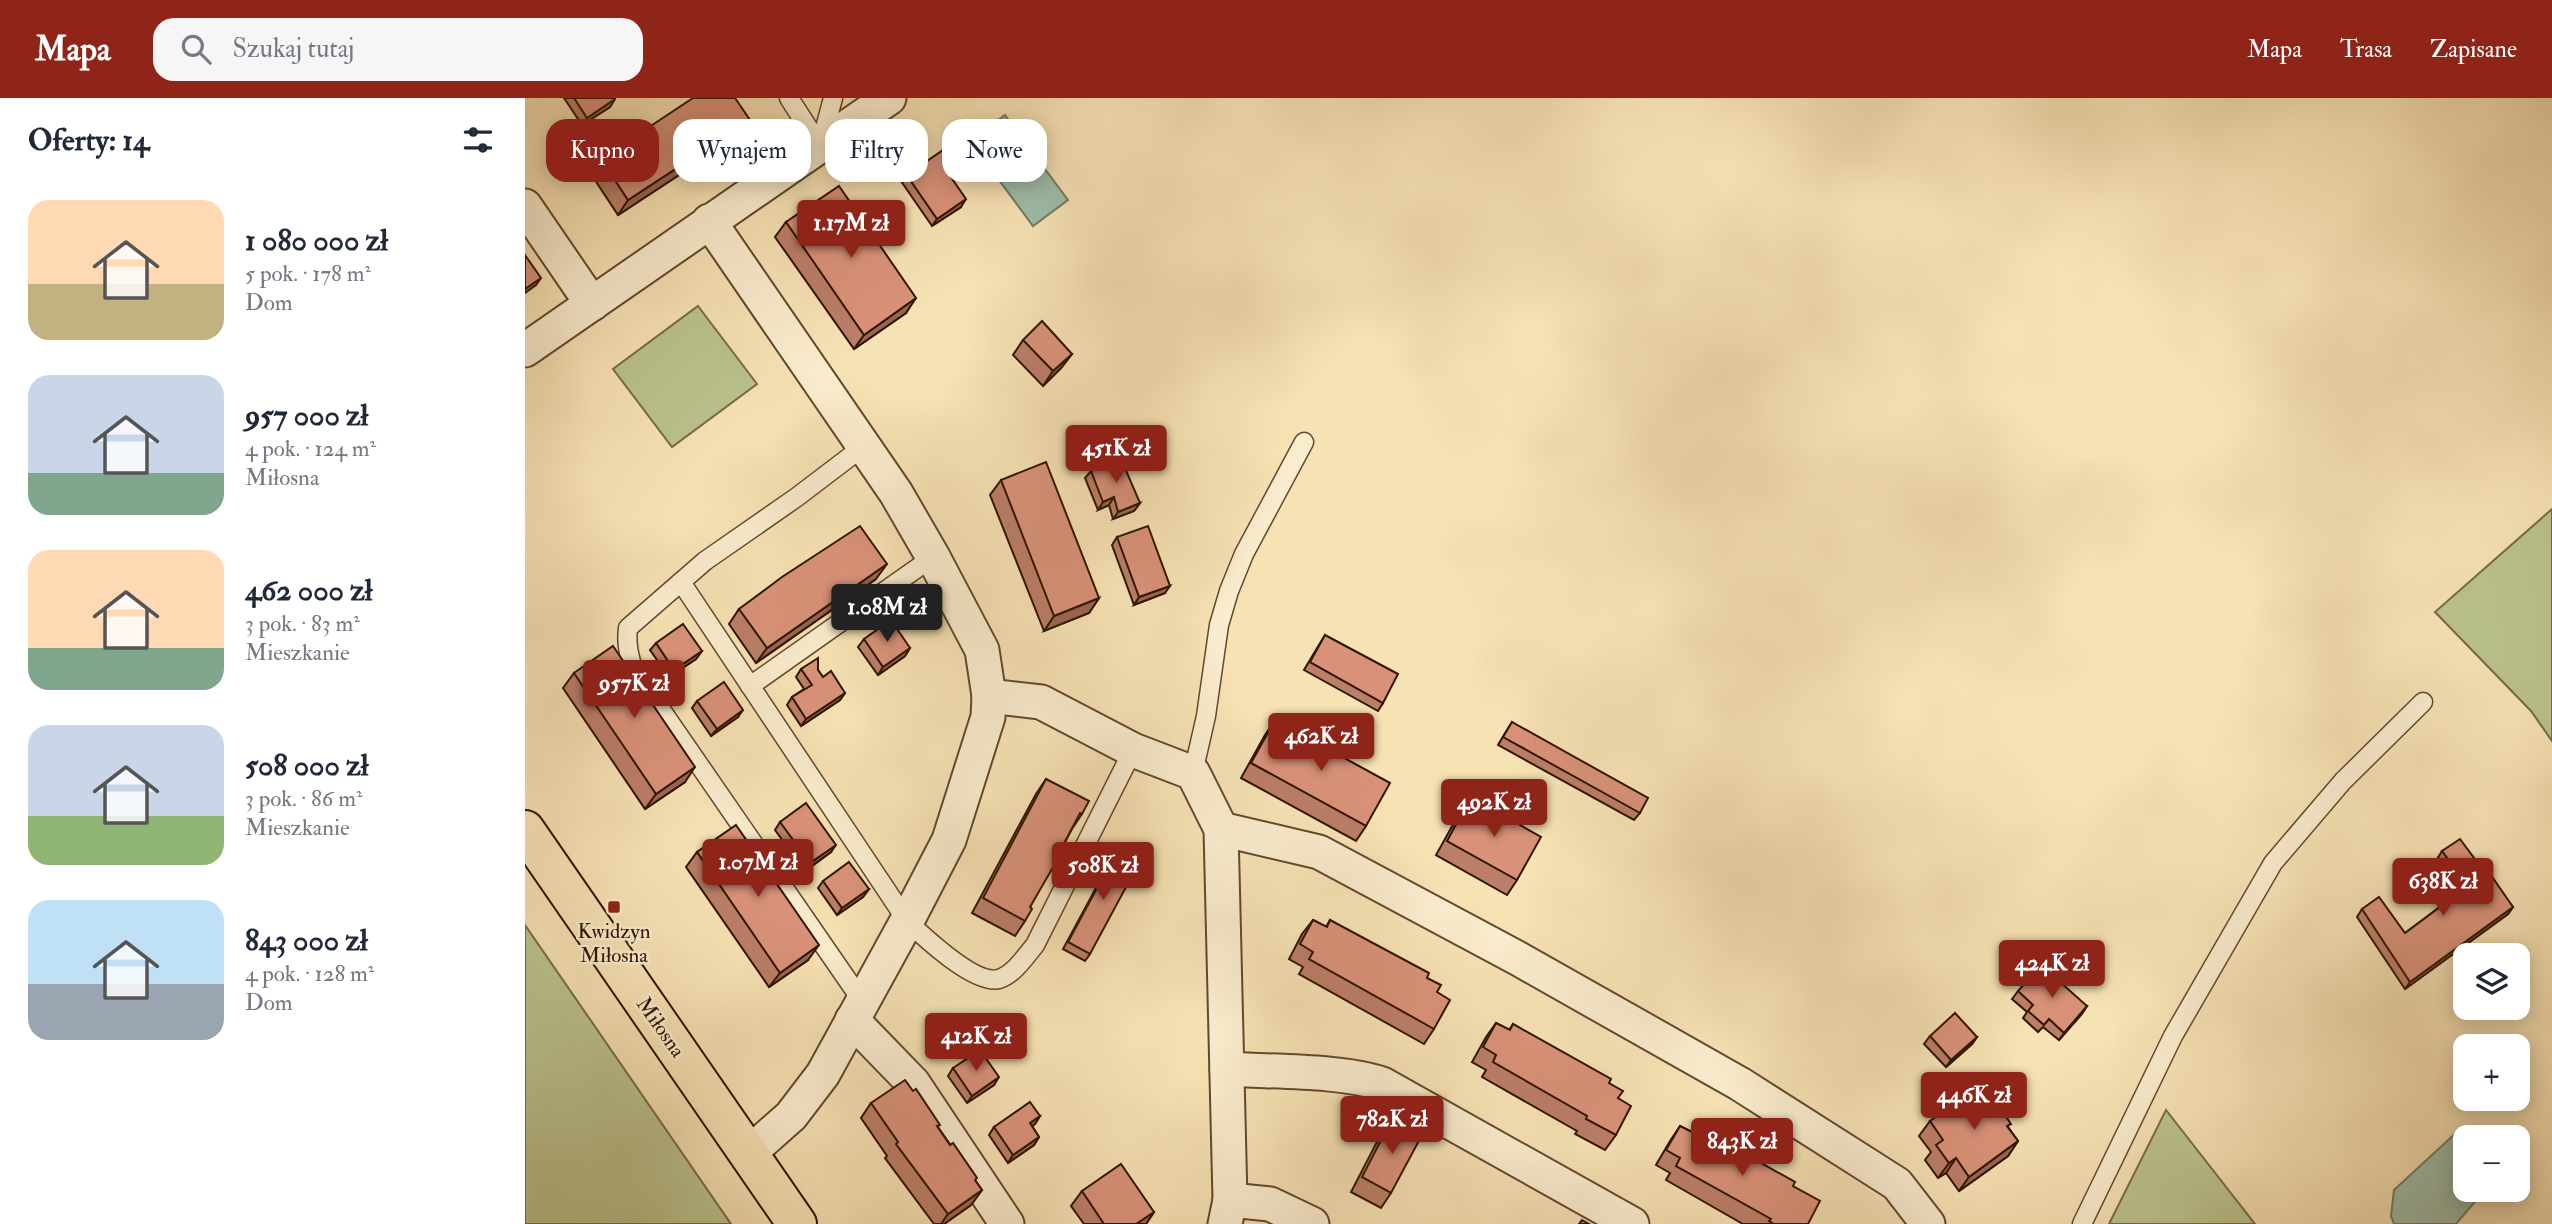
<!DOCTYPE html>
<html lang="pl">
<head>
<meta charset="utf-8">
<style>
	:root { --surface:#fff; --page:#f6f6f7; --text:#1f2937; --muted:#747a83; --accent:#8f2418 }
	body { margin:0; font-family:"IM FELL Double Pica",serif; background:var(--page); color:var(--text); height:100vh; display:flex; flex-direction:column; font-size:26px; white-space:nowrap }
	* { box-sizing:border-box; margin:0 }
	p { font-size:23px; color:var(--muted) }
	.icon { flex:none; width:38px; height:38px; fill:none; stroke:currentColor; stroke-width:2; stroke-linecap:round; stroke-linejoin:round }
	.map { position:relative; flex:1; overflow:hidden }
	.drawer { display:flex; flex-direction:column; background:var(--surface); width:525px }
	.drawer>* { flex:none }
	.banner { position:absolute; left:21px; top:21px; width:665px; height:63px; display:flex; gap:14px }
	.buttons { position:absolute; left:1928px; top:845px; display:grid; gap:14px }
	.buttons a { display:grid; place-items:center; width:77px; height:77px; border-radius:14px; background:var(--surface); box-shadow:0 4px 18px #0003; font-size:35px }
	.price { position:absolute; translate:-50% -60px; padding:0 16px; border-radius:7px; background:var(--accent); color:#fff; font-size:23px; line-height:46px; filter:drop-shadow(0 2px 4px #0008) }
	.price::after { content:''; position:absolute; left:50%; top:42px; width:21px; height:16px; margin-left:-10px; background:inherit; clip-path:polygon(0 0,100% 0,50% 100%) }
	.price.active { background:#222; color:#fff }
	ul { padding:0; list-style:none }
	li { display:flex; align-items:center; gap:21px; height:175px; padding:0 28px }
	li span { display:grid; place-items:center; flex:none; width:196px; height:140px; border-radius:21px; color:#555 }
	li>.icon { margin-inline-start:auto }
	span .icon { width:84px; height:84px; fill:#fffc; stroke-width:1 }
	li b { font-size:30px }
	h2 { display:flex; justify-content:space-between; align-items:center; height:84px; padding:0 28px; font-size:30px }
	.chip { padding:0 24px; border-radius:21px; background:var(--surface); box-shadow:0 4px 18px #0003; font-size:24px; line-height:63px }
	.chip.active { background:var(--accent); color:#fff }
	header { display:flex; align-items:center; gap:42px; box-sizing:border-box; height:98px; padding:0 35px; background:var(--accent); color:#fff }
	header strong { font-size:33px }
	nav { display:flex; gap:38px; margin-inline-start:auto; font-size:24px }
	.search { width:490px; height:63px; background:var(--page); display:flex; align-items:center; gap:18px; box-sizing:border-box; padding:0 24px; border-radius:21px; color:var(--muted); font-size:26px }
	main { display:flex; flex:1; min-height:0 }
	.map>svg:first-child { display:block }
</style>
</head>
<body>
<header>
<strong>Mapa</strong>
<div class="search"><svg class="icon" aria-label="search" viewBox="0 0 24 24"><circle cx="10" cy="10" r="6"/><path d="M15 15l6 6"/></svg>Szukaj tutaj</div>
<nav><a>Mapa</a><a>Trasa</a><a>Zapisane</a></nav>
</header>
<main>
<section class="drawer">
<h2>Oferty: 14<svg class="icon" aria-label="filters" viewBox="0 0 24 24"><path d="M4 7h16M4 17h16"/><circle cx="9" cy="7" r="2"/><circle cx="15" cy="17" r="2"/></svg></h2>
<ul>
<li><span style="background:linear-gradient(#ffd9b3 60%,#c2b280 0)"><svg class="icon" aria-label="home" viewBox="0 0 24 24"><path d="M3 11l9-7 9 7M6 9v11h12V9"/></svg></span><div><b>1 080 000 zł</b><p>5 pok. · 178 m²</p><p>Dom</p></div></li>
<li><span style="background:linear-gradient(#c9d6e8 70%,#7fa58c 0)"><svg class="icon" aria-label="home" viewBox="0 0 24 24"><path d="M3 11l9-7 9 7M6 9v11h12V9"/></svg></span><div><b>957 000 zł</b><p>4 pok. · 124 m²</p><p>Miłosna</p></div></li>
<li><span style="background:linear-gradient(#ffd9b3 70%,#7fa58c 0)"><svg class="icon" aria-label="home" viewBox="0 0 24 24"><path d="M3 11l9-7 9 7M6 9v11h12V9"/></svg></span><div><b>462 000 zł</b><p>3 pok. · 83 m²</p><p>Mieszkanie</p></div></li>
<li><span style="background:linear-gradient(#c9d6e8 65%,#8fb573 0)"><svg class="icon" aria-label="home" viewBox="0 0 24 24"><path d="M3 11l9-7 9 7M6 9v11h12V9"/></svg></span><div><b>508 000 zł</b><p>3 pok. · 86 m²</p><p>Mieszkanie</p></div></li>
<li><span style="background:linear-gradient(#bfe0f5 60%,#9aa5b1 0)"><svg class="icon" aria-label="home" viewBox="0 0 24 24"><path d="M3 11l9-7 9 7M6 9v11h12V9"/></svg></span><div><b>843 000 zł</b><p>4 pok. · 128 m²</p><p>Dom</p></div></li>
</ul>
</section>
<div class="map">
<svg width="2027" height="1126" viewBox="0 0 2027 1126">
	<rect width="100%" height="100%" fill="#f7e2b4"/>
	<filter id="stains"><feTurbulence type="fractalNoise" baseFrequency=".00286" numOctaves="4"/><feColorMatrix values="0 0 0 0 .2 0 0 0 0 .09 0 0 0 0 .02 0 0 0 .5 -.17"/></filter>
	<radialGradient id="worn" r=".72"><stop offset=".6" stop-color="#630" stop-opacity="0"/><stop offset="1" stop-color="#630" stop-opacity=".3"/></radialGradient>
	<!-- green -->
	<g fill="#bbc38e" stroke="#766c47" stroke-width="2">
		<polygon points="173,208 232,286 147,349 88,271"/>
		<polygon points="2027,411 2027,643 2006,613 1910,514"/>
		<polygon points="0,827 206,1126 0,1126"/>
		<polygon points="1641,1012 1730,1126 1584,1126"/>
	</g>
	<!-- water -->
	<g fill="#9ebeaa" stroke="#727a66" stroke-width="2">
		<polygon points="480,17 543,102 508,128 445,43"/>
		<polygon points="1933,1033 1957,1033 1968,1039 1941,1040 1941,1092 1960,1092 1931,1126 1869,1126 1866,1118 1869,1092"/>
	</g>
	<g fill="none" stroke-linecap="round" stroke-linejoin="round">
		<defs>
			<g id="lane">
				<polyline points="264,0 295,48"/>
				<polyline points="296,45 308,0"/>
				<path d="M156,484L382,823C399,839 450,887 474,881C489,876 500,859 510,847L608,652"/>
				<polyline points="225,588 408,459"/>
				<polyline points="668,675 681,618 694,527 704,493 719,456 779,344"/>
				<path d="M337,903L108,571C104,557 101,545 103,530L180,463L272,399L339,348"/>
				<polyline points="1557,1126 1648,938 1748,765 1818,683 1898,604"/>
			</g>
			<g id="street">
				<polyline points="0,108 67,206"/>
				<polyline points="184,123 371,395 408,459 457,552 464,598 463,619 424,742 382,823 298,976 266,1018 223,1056"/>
				<polyline points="0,252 364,0"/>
				<polyline points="464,598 516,604 608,652 668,675 696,731 705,1102 700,1126"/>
				<polyline points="696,731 794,754 994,861 1215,986 1372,1086 1403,1126"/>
				<polyline points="327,922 388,985 482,1126"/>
				<path d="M702,971C746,974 817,972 857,986L1107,1126"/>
				<polyline points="705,1102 745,1106 787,1126"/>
			</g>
			<polyline id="primary" points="0,732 272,1126"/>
		</defs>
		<!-- lane casing -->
		<use href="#lane" stroke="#62482d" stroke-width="21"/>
		<!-- street casing -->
		<use href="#street" stroke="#62482d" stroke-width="37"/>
		<!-- primary casing -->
		<use href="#primary" stroke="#301500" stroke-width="42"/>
		<!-- lane -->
		<use href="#lane" stroke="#faecce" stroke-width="18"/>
		<!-- street -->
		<use href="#street" stroke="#faecce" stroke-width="33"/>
		<!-- primary -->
		<use href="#primary" stroke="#f7e2b4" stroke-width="38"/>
	</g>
	<!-- wall -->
	<g fill="#bb7e68" stroke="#301500" stroke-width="2">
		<polygon points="39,0 90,0 85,9 57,27"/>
		<polygon points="215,37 93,117 66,76 76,61"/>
		<polygon points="372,63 427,68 421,72 436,109 407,128 367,70"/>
		<polygon points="261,124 381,215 329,251 250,139"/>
		<polygon points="498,242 547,256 536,270 518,288 488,257"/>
		<polygon points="566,373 615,405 609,413 588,421 584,407 573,412 560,380"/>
		<polygon points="476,382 574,500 564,515 519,533 465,397"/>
		<polygon points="592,439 640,495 609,507 587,447"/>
		<polygon points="351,481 231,565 204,526 214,511"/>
		<polygon points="800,537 858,605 853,613 779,572"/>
		<polygon points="339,541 385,550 380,558 353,577 333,549"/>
		<polygon points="131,545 177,553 171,561 144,579 125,552"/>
		<polygon points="276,571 293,572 298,579 320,595 315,602 276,628 262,607 267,599 279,591 271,579"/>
		<polygon points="49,575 160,684 120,711 38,590"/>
		<polygon points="172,603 213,619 186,638 167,610"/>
		<polygon points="750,622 841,728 831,743 716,680 740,637"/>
		<polygon points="987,624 1115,715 1109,722 973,647"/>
		<polygon points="521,681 557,716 547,731 505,809 500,823 490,838 447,815 511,696"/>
		<polygon points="946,699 992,782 982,797 911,757 935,714"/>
		<polygon points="255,724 306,754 280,773 250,732"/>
		<polygon points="592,753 565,856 560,863 538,851 587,760"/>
		<polygon points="1917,753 1961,776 1988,809 1983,816 1880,891 1832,819 1837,811 1880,835 1936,793 1912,761"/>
		<polygon points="172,754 283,862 244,889 161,769"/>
		<polygon points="298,783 344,791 338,799 312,817 293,790"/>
		<polygon points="788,822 801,829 805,822 902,880 912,894 909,931 899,946 774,876 778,869 764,861 777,836"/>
		<polygon points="1493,893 1562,908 1534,942 1518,929 1513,934 1498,920 1502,914 1487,901"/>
		<polygon points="971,925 984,932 988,926 1084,985 1093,1000 1091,1037 1080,1052 1050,1036 1052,1033 957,979 961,972 947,964 961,939"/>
		<polygon points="1405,938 1452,939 1447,946 1421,969 1399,946"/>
		<polygon points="428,970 469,987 442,1005 423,978"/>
		<polygon points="346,1005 413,1029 457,1092 446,1107 419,1126 409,1126 360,1060 362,1058 336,1020"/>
		<polygon points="515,1018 510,1026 507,1028 514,1039 509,1047 483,1065 464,1037 469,1029"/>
		<polygon points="867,1021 866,1095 856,1110 826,1094 856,1036"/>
		<polygon points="1405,1023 1483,1029 1493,1043 1483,1058 1434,1093 1421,1075 1413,1080 1400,1062 1406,1054 1394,1038"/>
		<polygon points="1155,1028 1168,1035 1172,1029 1268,1088 1283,1126 1218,1126 1141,1082 1145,1075 1131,1067 1145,1043"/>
		<polygon points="557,1093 629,1114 621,1126 559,1126 546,1108"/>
	</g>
	<!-- shaded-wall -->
	<g fill="#986655" stroke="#301500" stroke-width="2">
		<polygon points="90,1 85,9 57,27 62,20"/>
		<polygon points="225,22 215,37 93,117 103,102"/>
		<polygon points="432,60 427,68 414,77 419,69"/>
		<polygon points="441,101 436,109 407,128 412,121"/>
		<polygon points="16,180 11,187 0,195 0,191"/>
		<polygon points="391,200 381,215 329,251 339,237"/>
		<polygon points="547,256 536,270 518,288 528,273"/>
		<polygon points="589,399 584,407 573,412 578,404"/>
		<polygon points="615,405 609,413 588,421 593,414"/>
		<polygon points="362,466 351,481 231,565 242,550"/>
		<polygon points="645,488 640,495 609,507 614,499"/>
		<polygon points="574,500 564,515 519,533 529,518"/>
		<polygon points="385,550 380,558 353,577 358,569"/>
		<polygon points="177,553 171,561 144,579 149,572"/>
		<polygon points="320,595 315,602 276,628 281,621"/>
		<polygon points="218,612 213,619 186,638 192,631"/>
		<polygon points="170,669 160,684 120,711 131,696"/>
		<polygon points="311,747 306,754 280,773 285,765"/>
		<polygon points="344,791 338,799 312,817 317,810"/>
		<polygon points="1988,809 1983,816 1880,891 1885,884"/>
		<polygon points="294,847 283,862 244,889 255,875"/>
		<polygon points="1562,908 1557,916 1534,942 1539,935"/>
		<polygon points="1452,939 1447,946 1421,969 1426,962"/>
		<polygon points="474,979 469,987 442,1005 447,998"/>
		<polygon points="515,1018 510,1026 500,1033 505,1025"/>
		<polygon points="514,1039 509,1047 483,1065 488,1057"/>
		<polygon points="1493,1043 1483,1058 1434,1093 1444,1079"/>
		<polygon points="1431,1060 1421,1075 1413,1080 1424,1065"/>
		<polygon points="457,1092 446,1107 419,1126 416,1126 423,1116"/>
		<polygon points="629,1114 621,1126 611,1126"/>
	</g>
	<!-- building -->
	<g fill="#d99279" stroke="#301500" stroke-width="2">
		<polygon points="49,0 90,0 90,1 62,20"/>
		<polygon points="168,0 210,0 225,22 103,102 76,61"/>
		<polygon points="424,48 432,60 419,69 441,101 412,121 372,63 390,51 399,65"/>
		<polygon points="314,88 391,200 339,237 261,124"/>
		<polygon points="0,157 16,180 0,191"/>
		<polygon points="517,223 547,256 528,273 498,242"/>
		<polygon points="596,361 615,405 593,414 589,399 578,404 566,373"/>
		<polygon points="521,364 574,500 529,518 476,382"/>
		<polygon points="335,428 362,466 242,550 214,511 257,479"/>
		<polygon points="623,428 645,488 614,499 592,439"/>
		<polygon points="366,522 385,550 358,569 339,541"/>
		<polygon points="158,526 177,553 149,572 131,545"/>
		<polygon points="800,537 873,576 858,605 785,564"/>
		<polygon points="88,548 170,669 131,696 49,575"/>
		<polygon points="293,560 293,572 298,579 306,573 320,595 281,621 267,599 287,587 276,571"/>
		<polygon points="199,584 218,612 192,631 172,603"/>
		<polygon points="750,622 865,685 841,728 726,665"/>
		<polygon points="987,624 1123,700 1115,715 978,639"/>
		<polygon points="521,681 564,703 557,716 555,715 536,751 538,752 505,809 507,811 500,823 458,800"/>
		<polygon points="946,699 1016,739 992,782 922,743"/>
		<polygon points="281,705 311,747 285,765 255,724"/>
		<polygon points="211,727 294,847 255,875 172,754"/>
		<polygon points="1935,741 1961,776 1963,773 1988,809 1885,884 1837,811 1854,799 1880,835 1943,788 1917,753"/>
		<polygon points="592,753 614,765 565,856 543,844"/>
		<polygon points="324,764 344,791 317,810 298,783"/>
		<polygon points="788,822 802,829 805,822 904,875 902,880 916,887 912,894 925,902 909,931 784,861 788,854 775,846"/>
		<polygon points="1516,867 1562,908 1539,935 1524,921 1519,927 1503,913 1508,907 1493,893"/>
		<polygon points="1430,915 1452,939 1426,962 1405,938"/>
		<polygon points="971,925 985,932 988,926 1086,981 1084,985 1098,993 1093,1000 1106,1008 1091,1037 1061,1021 1062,1018 968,964 971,957 958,949"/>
		<polygon points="455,952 474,979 447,998 428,970"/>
		<polygon points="380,982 388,993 391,991 415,1027 412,1028 425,1047 428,1045 452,1080 450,1082 457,1092 423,1116 371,1046 373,1044 346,1005"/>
		<polygon points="1455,988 1465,1004 1469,1001 1486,1026 1482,1028 1493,1043 1444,1079 1431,1060 1424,1065 1411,1047 1418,1042 1405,1023"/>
		<polygon points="505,1004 515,1018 505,1025 514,1039 488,1057 469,1029"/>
		<polygon points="867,1021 897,1037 866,1095 837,1079"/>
		<polygon points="1155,1028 1169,1035 1172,1029 1270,1084 1268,1088 1295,1103 1283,1126 1249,1126 1244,1123 1246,1121 1151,1068 1155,1060 1141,1052"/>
		<polygon points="596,1066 629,1114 611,1126 579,1126 557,1093"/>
		<polygon points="1057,1122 1064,1126 1054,1126"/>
	</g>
	<!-- markers -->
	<rect fill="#8f2418" stroke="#faecce" stroke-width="2.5" x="82" y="802" width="14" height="14" rx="3.5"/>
	<g text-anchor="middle" stroke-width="5" stroke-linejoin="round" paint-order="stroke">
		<!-- poi labels -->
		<g font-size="21" fill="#301500" stroke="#faecce">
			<text x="89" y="840">Kwidzyn<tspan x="89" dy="24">Miłosna</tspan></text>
		</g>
		<!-- street labels -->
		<g font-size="21" fill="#301500" stroke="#faecce">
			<text transform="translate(136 929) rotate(55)" y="7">Miłosna</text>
		</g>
	</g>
	<rect width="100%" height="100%" filter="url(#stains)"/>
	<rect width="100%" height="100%" fill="url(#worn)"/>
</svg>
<div class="buttons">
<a><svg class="icon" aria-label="layers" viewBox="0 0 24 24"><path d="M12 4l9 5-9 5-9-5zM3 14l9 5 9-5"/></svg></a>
<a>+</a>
<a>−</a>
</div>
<b class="price" style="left:326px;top:162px">1.17M zł</b>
<b class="price" style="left:591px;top:387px">451K zł</b>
<b class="price active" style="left:362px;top:546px">1.08M zł</b>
<b class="price" style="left:109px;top:622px">957K zł</b>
<b class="price" style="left:796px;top:675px">462K zł</b>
<b class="price" style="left:969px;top:741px">492K zł</b>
<b class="price" style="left:233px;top:801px">1.07M zł</b>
<b class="price" style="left:578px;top:804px">508K zł</b>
<b class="price" style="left:1918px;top:820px">638K zł</b>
<b class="price" style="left:1527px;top:902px">424K zł</b>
<b class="price" style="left:451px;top:975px">412K zł</b>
<b class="price" style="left:1449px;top:1034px">446K zł</b>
<b class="price" style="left:867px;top:1058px">782K zł</b>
<b class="price" style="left:1217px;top:1080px">843K zł</b>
<div class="banner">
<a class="chip active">Kupno</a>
<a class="chip">Wynajem</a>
<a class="chip">Filtry</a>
<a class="chip">Nowe</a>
</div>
</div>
</main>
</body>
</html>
